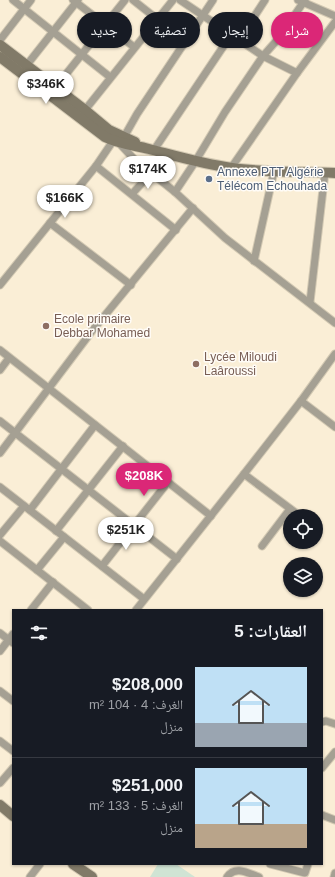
<!DOCTYPE html>
<html lang="ar">
<head>
<meta charset="utf-8">
<style>
	:root { --surface:#171b24; --page:#20242c; --text:#f1f3f6; --muted:#9ea1a6; --line:#363941; --accent:#db2777 }
	body { margin:0; font-family:Arial,"Noto Naskh Arabic",sans-serif; background:var(--page); color:var(--text); direction:rtl; height:100vh; display:flex; flex-direction:column; font-size:15px; white-space:nowrap }
	* { box-sizing:border-box; margin:0 }
	p { font-size:13px; color:var(--muted) }
	.icon { flex:none; width:22px; height:22px; fill:none; stroke:currentColor; stroke-width:2; stroke-linecap:round; stroke-linejoin:round }
	.map { position:relative; flex:1; overflow:hidden; direction:ltr }
	.details { position:absolute; left:12px; top:609px; width:311px; height:256px; display:flex; flex-direction:column; background:var(--surface); border-radius:0px; box-shadow:0 1px 3px #0004; direction:rtl }
	.details>* { flex:none }
	.hud { position:absolute; left:12px; top:12px; width:311px; height:36px; direction:rtl; display:flex; gap:8px }
	.fabs { position:absolute; left:283px; top:509px; display:grid; gap:8px }
	.fabs a { display:grid; place-items:center; width:40px; height:40px; border-radius:50%; background:var(--surface); box-shadow:0 1px 3px #0004; font-size:20px }
	.price { position:absolute; translate:-50% -34px; padding:0 9px; border-radius:14px; background:#fff; color:#222; font-size:13px; line-height:26px; filter:drop-shadow(0 1px 2px #0008) }
	.price::after { content:''; position:absolute; left:50%; top:24px; width:12px; height:9px; margin-left:-6px; background:inherit; clip-path:polygon(0 0,100% 0,50% 100%) }
	.price.current { background:var(--accent); color:#fff }
	ul { padding:0; list-style:none }
	li { display:flex; align-items:center; gap:12px; height:100px; padding:0 16px }
	li+li { border-top:1px solid var(--line) }
	li span { display:grid; place-items:center; flex:none; width:112px; height:80px; border-radius:0px; color:#555 }
	li>.icon { margin-inline-start:auto }
	span .icon { width:48px; height:48px; fill:#fffc; stroke-width:1 }
	li b { font-size:17px }
	h2 { display:flex; justify-content:space-between; align-items:center; height:48px; padding:0 16px; font-size:17px }
	.tag { padding:0 14px; border-radius:18px; background:var(--surface); box-shadow:0 1px 3px #0004; font-size:14px; line-height:36px }
	.tag.current { background:var(--accent); color:#fff }
	.map>svg:first-child { display:block }
</style>
</head>
<body>
<div class="map">
<svg width="335" height="877" viewBox="0 0 335 877">
	<rect width="100%" height="100%" fill="#faeed6"/>
	<!-- green -->
	<polygon fill="#d0e4d4" points="158,864 176,864 195,877 150,877"/>
	<g fill="none" stroke-linecap="round" stroke-linejoin="round">
		<defs>
			<g id="street">
				<polyline points="13,0 110,77"/>
				<polyline points="73,0 134,47"/>
				<polyline points="133,0 157,19"/>
				<polyline points="180,0 263,56 297,73"/>
				<polyline points="298,0 335,16"/>
				<polyline points="0,40 31,0"/>
				<polyline points="239,40 265,0"/>
				<polyline points="26,66 78,0"/>
				<polyline points="55,88 125,0"/>
				<polyline points="85,110 173,0"/>
				<polyline points="124,137 137,114 213,0"/>
				<polyline points="119,143 134,159 175,192 225,238 335,323"/>
				<polyline points="154,150 231,35"/>
				<polyline points="96,166 176,230"/>
				<polyline points="231,168 297,73 335,22"/>
				<polyline points="175,192 195,162 225,112 263,56 278,39 305,0"/>
				<polyline points="132,194 151,173"/>
				<polyline points="50,223 131,285"/>
				<polyline points="254,261 274,171"/>
				<polyline points="0,285 96,166 113,141"/>
				<polyline points="310,302 325,172"/>
				<polyline points="0,350 211,516"/>
				<polyline points="0,370 9,358"/>
				<polyline points="301,401 335,427"/>
				<polyline points="0,421 177,559"/>
				<polyline points="0,453 92,331 193,208"/>
				<polyline points="244,474 300,516"/>
				<polyline points="0,487 144,599"/>
				<polyline points="30,510 95,425"/>
				<polyline points="56,531 123,446"/>
				<polyline points="0,535 24,506"/>
				<polyline points="0,541 88,610"/>
				<polyline points="262,546 290,509"/>
				<polyline points="102,566 168,482"/>
				<polyline points="37,570 64,537"/>
				<polyline points="31,610 53,582"/>
				<polyline points="136,610 244,474 301,401 335,354"/>
				<polyline points="0,633 13,643"/>
				<polyline points="0,651 13,634"/>
				<polyline points="0,691 13,701"/>
				<polyline points="322,722 326,721 335,724"/>
				<polyline points="0,741 13,751"/>
				<polyline points="322,768 335,752"/>
				<polyline points="0,783 13,768"/>
				<polyline points="322,815 335,820"/>
				<polyline points="270,864 305,873 308,864"/>
				<polyline points="30,877 40,864"/>
				<path d="M227,877C235,865 248,873 259,877"/>
				<polyline points="334,877 335,873"/>
			</g>
			<g id="secondary">
				<polyline points="0,45 85,110 109,130 135,142"/>
				<path d="M0,57L105,137C119,144 134,145 149,149C176,156 203,164 232,168C266,173 301,171 335,173"/>
				<polyline points="0,805 13,816"/>
				<polyline points="73,864 92,877"/>
			</g>
		</defs>
		<!-- street casing -->
		<use href="#street" stroke="#d3c9b3" stroke-width="9"/>
		<!-- secondary casing -->
		<use href="#secondary" stroke="#d3c9b3" stroke-width="12"/>
		<!-- street -->
		<use href="#street" stroke="#a5a093" stroke-width="7"/>
		<!-- secondary -->
		<use href="#secondary" stroke="#817a68" stroke-width="10"/>
	</g>
	<!-- markers -->
	<circle fill="#5c6f8a" stroke="#fffcf7" stroke-width="1.5" cx="209" cy="179" r="4"/>
	<g fill="#8d6e63" stroke="#fffcf7" stroke-width="1.5">
		<circle cx="46" cy="326" r="4"/>
		<circle cx="196" cy="364" r="4"/>
	</g>
	<g text-anchor="middle" stroke-width="3" stroke-linejoin="round" paint-order="stroke">
		<!-- service labels -->
		<g font-size="12" fill="#4e5e75" stroke="#fffcf7" text-anchor="start">
			<text x="217" y="176">Annexe PTT Algérie<tspan x="217" dy="14">Télécom Echouhada</tspan></text>
		</g>
		<!-- education labels -->
		<g font-size="12" fill="#785e54" stroke="#fffcf7" text-anchor="start">
			<text x="54" y="323">Ecole primaire<tspan x="54" dy="14">Debbar Mohamed</tspan></text>
			<text x="204" y="361">Lycée Miloudi<tspan x="204" dy="14">Laâroussi</tspan></text>
		</g>
	</g>
</svg>
<div class="fabs">
<a><svg class="icon" aria-label="locate" viewBox="0 0 24 24"><circle cx="12" cy="12" r="6"/><path d="M12 2v4M12 18v4M2 12h4M18 12h4"/></svg></a>
<a><svg class="icon" aria-label="layers" viewBox="0 0 24 24"><path d="M12 4l9 5-9 5-9-5zM3 14l9 5 9-5"/></svg></a>
</div>
<b class="price" style="left:46px;top:105px">$346K</b>
<b class="price" style="left:148px;top:190px">$174K</b>
<b class="price" style="left:65px;top:219px">$166K</b>
<b class="price current" style="left:144px;top:497px">$208K</b>
<b class="price" style="left:126px;top:551px">$251K</b>
<div class="hud">
<a class="tag current">شراء</a>
<a class="tag">إيجار</a>
<a class="tag">تصفية</a>
<a class="tag">جديد</a>
</div>
<section class="details">
<h2>العقارات: 5<svg class="icon" aria-label="filters" viewBox="0 0 24 24"><path d="M4 7h16M4 17h16"/><circle cx="9" cy="7" r="2"/><circle cx="15" cy="17" r="2"/></svg></h2>
<ul>
<li><span style="background:linear-gradient(#bfe0f5 70%,#9aa5b1 0)"><svg class="icon" aria-label="home" viewBox="0 0 24 24"><path d="M3 11l9-7 9 7M6 9v11h12V9"/></svg></span><div><b>$208,000</b><p>الغرف: 4 · 104 m²</p><p>منزل</p></div></li>
<li><span style="background:linear-gradient(#bfe0f5 70%,#b9a48a 0)"><svg class="icon" aria-label="home" viewBox="0 0 24 24"><path d="M3 11l9-7 9 7M6 9v11h12V9"/></svg></span><div><b>$251,000</b><p>الغرف: 5 · 133 m²</p><p>منزل</p></div></li>
</ul>
</section>
</div>
</body>
</html>
